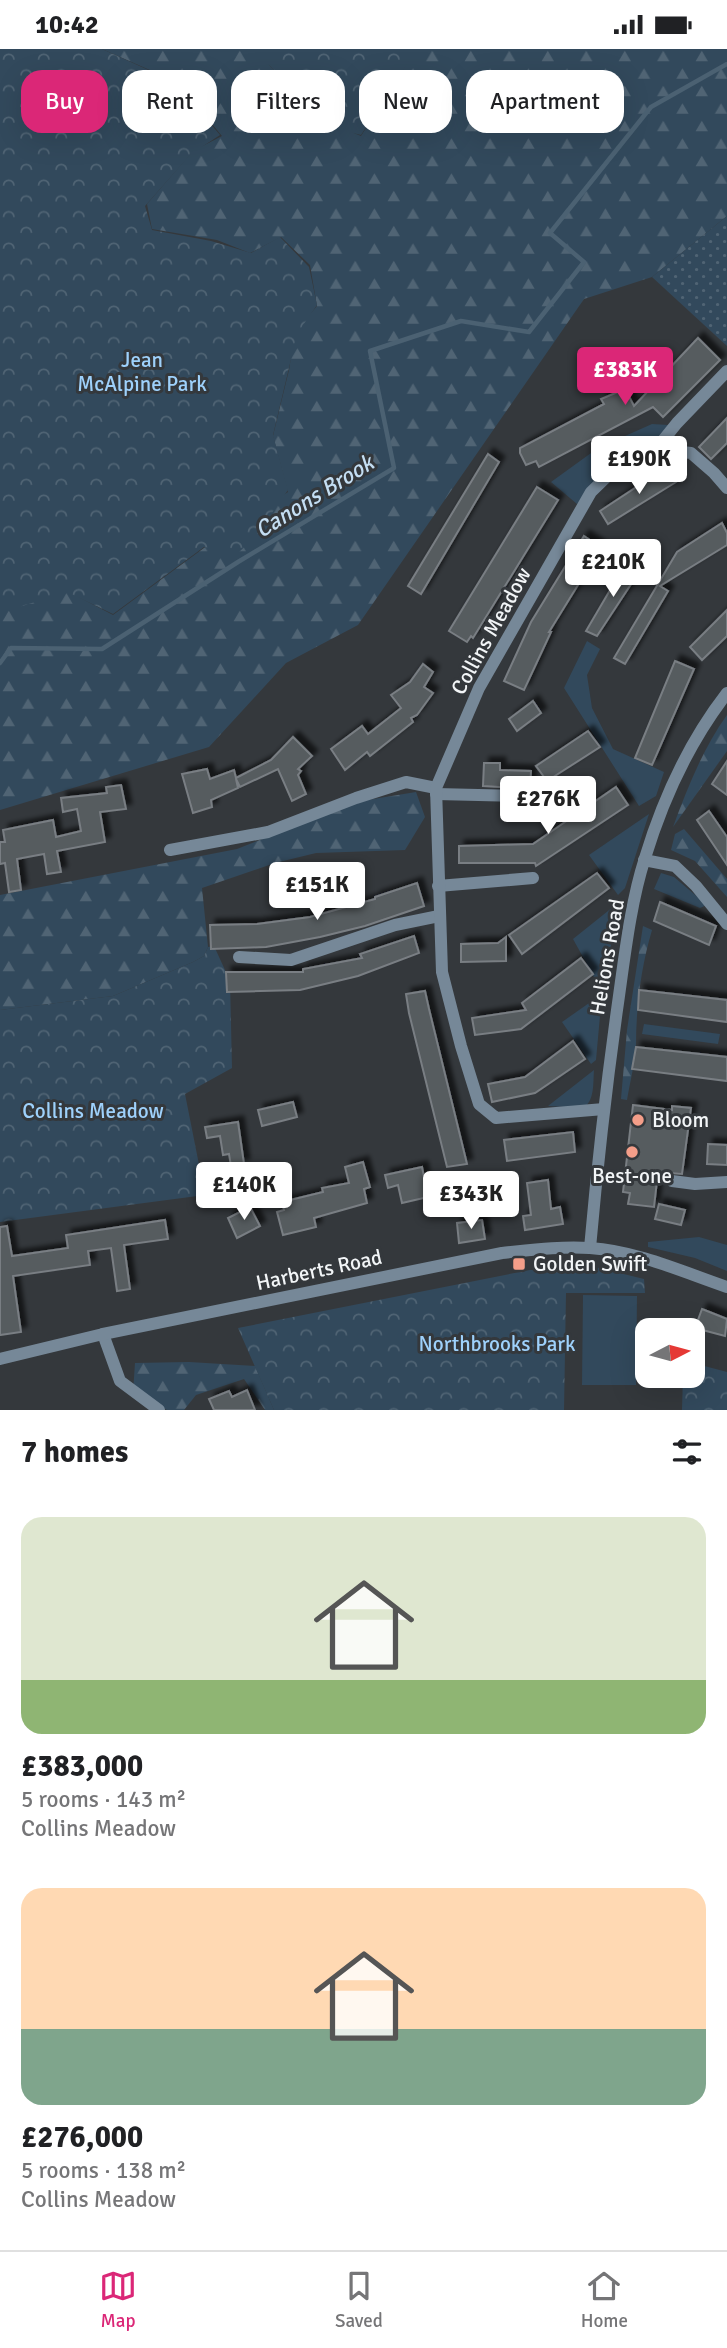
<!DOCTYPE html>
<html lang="en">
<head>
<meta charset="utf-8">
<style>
	:root { --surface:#fff; --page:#f6f6f6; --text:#202124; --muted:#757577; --line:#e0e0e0; --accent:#db2777 }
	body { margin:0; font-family:Signika,sans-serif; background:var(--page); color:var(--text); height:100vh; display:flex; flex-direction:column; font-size:26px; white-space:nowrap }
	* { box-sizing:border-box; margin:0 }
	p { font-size:23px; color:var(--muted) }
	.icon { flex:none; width:38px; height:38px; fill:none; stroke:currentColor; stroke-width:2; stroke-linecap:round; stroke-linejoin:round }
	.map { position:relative; height:1361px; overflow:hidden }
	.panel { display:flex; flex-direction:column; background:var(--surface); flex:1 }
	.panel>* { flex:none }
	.guide { position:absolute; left:21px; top:21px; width:686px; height:63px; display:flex; gap:14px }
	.needle { width:46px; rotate:84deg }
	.controls { position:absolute; left:635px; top:1269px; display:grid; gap:14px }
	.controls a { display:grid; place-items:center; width:70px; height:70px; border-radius:14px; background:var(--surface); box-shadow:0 7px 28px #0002; font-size:35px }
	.price { position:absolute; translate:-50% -60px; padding:0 16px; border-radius:7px; background:#fff; color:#222; font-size:23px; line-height:46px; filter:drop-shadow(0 2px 4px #0008) }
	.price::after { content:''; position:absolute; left:50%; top:42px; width:21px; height:16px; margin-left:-10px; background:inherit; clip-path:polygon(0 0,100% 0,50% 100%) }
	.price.current { background:var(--accent); color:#fff }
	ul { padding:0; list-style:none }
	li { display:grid; align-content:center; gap:14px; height:371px; padding:0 21px }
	li span { display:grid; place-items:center; height:217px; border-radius:21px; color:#555 }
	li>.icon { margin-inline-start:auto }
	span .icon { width:126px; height:126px; fill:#fffc; stroke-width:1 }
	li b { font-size:30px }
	h2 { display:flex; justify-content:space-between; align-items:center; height:84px; padding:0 21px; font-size:30px }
	.chip { padding:0 24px; border-radius:21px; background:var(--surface); box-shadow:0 7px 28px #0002; font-size:24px; line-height:63px }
	.chip.current { background:var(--accent); color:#fff }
	.status { display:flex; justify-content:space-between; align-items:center; height:49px; padding:0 35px; background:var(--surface); direction:ltr }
	.status svg { height:19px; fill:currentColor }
	.menu { display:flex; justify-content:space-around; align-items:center; height:98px; border-top:2px solid var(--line); background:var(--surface); font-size:19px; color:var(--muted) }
	.menu a { display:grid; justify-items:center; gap:4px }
	.menu .current { color:var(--accent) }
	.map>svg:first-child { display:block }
</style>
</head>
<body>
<div class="status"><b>10:42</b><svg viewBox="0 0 49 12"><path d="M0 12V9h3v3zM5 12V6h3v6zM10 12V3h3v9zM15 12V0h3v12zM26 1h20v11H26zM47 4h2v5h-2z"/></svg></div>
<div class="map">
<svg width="727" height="1361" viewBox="0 0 727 1361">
	<defs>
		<pattern id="forest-firs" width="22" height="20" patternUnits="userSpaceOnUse" patternTransform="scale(1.75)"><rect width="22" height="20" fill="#32495c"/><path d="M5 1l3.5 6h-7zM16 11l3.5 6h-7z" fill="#506474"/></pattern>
		<pattern id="park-crowns" width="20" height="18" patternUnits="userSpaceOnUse" patternTransform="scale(1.75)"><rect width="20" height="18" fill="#32495c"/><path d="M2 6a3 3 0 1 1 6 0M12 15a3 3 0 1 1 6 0" fill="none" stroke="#506474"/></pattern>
		<pattern id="garden-dots" width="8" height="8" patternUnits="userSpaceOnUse" patternTransform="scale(1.75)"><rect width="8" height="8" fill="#32495c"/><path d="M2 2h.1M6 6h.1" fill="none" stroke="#506474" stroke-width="1.8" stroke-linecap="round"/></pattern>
		<filter id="shadow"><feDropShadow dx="5.5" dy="-5.5" stdDeviation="2" flood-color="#0009"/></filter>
	</defs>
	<rect width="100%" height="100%" fill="#34383c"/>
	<!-- grass -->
	<g fill="#32495c">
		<polygon points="652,375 669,376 653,399 589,440 577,455 551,433 598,399"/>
		<polygon points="587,592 600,600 587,626 592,659 613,700 664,723 656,747 639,757 564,639"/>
		<polygon points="649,765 625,839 618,846 589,806"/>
		<polygon points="661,824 674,828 707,856 700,859 654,840"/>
		<polygon points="618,854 605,933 599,937 573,890"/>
		<polygon points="602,945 596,1011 591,1015 562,973"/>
		<polygon points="644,975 720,985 718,995 642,985"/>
		<path d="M594,1021C593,1034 595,1052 583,1059L548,1057Z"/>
		<polygon points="699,1188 727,1196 727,1222 695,1209 648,1198 648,1193"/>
		<polygon points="583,1246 637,1247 636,1336 582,1336"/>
	</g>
	<!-- forest -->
	<g fill="url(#forest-firs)">
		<polygon points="102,0 259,0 270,17 327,73 361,87 416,0 727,0 727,167 652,228 584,250 358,576 286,614 209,698 0,761 0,563 67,542 113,566 204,499 288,443 273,387 289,321 295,283 317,257 310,216 281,188 250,204 217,191 152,180 147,155 193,102 222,87 177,33"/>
		<path d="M727,666V702L673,778C687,740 703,699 727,666Z"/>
		<polygon points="416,743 425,768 405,801 316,804 275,814 202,839 208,898 204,907 193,913 113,947 0,961 0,846 237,800 355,753"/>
		<polygon points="684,780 727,830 727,848 695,812 671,801 675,785"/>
		<path d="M643,877L652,881C641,918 636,958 636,996C635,1014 630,1033 627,1051L621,1050L627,981Z"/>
		<polygon points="189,1313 255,1317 274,1361 265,1361 244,1330 196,1346 184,1361 167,1361 133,1344 135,1314"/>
	</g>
	<!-- park -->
	<g fill="url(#park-crowns)">
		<polygon points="0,0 102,0 175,33 220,86 191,105 145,157 152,181 211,192 251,204 280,188 309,218 317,256 297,285 273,386 288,441 255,488 238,504 204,498 113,565 67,543 0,564"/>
		<polygon points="257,0 417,0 361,86 333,79 262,9"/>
		<polygon points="214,897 230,932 232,1019 185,1045 205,1146 0,1173 0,961 113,947 193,913 204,907 208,898"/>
		<polygon points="595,1218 644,1230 645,1244 566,1244 564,1361 274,1361 238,1279 530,1221"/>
		<polygon points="693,1314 727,1323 727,1361 682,1361 683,1327 693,1326"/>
	</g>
	<!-- garden -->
	<polygon fill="url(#garden-dots)" points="727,167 727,297 652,228"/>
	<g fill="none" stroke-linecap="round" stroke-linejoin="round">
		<!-- stream -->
		<polyline stroke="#4b6172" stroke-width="4.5" points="0,614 11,599 102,600 238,513 394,419 370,302 461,272 529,283 584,213 550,184 651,58 727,15"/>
	</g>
	<!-- building -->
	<g fill="#565b5f" stroke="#797e83" stroke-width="2" filter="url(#shadow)">
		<polygon points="698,289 720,311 663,368 653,358 539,418 536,412 526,416 520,404 520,399 604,355 601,350 625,340 634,357"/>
		<polygon points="727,369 727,394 711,410 699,398"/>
		<polygon points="488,405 499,413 421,545 408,537"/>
		<polygon points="667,418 676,433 608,475 600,462"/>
		<polygon points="537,438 558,451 473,589 471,587 467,593 449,582"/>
		<polygon points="722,474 727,484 727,496 660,537 668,542 625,615 614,609 677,503"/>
		<polygon points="584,487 599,497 599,502 549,583 551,583 524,641 504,632 531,573"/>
		<polygon points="626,514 639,523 597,587 586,582"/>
		<polygon points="727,561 727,587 702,611 690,598"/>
		<polygon points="675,612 694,620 652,716 635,709"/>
		<polygon points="423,615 433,623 424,638 433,644 417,666 411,669 413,673 370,707 367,703 345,721 331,700 362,677 368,685 401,659 391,646 410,633"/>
		<polygon points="533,652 541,664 517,682 509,670"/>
		<polygon points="588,682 600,698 547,732 536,717"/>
		<polygon points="293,688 312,707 298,720 301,722 298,726 306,745 292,752 278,720 240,738 236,730 238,739 211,751 212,758 193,764 182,725 207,720 210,730 234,721 236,729 271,711"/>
		<polygon points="727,712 727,746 712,735"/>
		<polygon points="484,714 500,714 500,721 531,722 530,740 483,737"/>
		<polygon points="121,736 126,760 100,763 105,793 57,802 61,823 47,825 44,805 17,810 21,841 9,843 5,814 0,815 0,793 5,793 3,781 53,771 56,788 81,782 77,760 63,763 61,749 107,744 106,738"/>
		<polygon points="616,738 628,756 536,817 535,814 459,814 459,797 533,795"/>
		<polygon points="709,762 727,788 727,816 697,771"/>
		<polygon points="597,824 609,839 522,905 509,886"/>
		<polygon points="417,834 424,857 365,877 320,888 266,898 211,900 210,876 257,875 310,868 375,850 375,848"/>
		<polygon points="660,853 716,877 709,896 654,872"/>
		<polygon points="414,887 419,904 358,927 300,941 227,943 226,923 303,923 303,920 362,909 360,905"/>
		<polygon points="506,888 506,912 461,913 461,895 498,894"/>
		<polygon points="581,909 593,925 521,980 475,986 472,969 526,961 522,954"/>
		<polygon points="639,941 727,951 727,973 638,961"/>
		<polygon points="425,942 429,960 467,1115 447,1118 409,964 406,945"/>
		<polygon points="573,992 585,1010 535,1044 492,1053 488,1035 525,1028"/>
		<polygon points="636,998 727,1008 727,1032 632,1020"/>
		<polygon points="293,1053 297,1068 262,1077 258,1061"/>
		<polygon points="633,1056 672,1061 672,1057 691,1059 682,1125 658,1123 654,1158 628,1155 630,1144 623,1143"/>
		<polygon points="238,1073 244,1115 231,1117 229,1105 223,1106 220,1087 207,1089 205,1078"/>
		<polygon points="573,1083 575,1103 507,1112 504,1091"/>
		<polygon points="708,1095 727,1096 727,1116 707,1115"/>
		<polygon points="363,1113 370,1138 364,1140 367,1154 314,1169 316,1178 283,1186 277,1163 284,1161 282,1153 323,1143 322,1139 349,1134 345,1118"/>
		<polygon points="422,1118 428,1148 402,1154 398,1136 388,1139 385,1126"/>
		<polygon points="548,1131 551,1160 560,1158 563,1175 525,1181 523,1167 531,1166 527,1134"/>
		<polygon points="659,1155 685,1161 681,1176 655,1170"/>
		<polygon points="250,1158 260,1177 237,1189 228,1169"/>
		<polygon points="165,1171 168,1190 124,1196 130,1240 117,1242 111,1199 88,1202 90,1216 13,1227 21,1283 0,1286 0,1178 7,1177 12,1207 68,1199 66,1186"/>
		<polygon points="482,1171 485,1190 459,1194 457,1174"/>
		<polygon points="702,1260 727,1270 725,1287 695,1279"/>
		<polygon points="247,1341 255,1361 214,1361 209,1350 229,1342 232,1348"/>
	</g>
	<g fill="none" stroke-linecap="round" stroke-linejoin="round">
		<!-- street -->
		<g stroke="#768898" stroke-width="12">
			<polyline points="656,400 677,374 727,322"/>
			<polyline points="436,745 517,747"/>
			<polyline points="170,801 268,783 356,749 406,733 436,739"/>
			<polyline points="644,811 675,817 696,837 727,875"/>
			<polyline points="438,837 533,829"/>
			<polyline points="239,908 291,911 395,876 439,867"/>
			<polyline points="604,1060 496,1069 479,1055 461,997 442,923 436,739 479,639 591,443 621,414 656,400 691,404 714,424 727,439"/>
			<polyline points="672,1132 695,1135 727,1133"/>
			<path d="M590,1199C597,1120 606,1040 617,961C624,913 630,855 645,809C663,750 689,693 727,644"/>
			<polyline points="103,1285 120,1332 159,1361"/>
			<path d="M0,1310L103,1285L502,1204C531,1201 561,1197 590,1199C637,1202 683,1223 727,1238"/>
		</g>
	</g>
	<!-- markers -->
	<g fill="#f49e89" stroke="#34383c" stroke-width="2.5">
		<circle cx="638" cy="1071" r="7"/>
		<circle cx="632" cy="1103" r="7"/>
		<rect x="512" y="1208" width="14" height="14" rx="3.5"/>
	</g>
	<g text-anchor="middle" stroke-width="6" stroke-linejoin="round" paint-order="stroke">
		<!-- park labels -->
		<g font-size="21" fill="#9ed1fb" stroke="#34383c">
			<text x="142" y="318">Jean<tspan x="142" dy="24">McAlpine Park</tspan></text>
			<text x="93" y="1069">Collins Meadow</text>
			<text x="497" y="1302">Northbrooks Park</text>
		</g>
		<!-- street labels -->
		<g font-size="21" fill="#f2f5f7" stroke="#34383c">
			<text transform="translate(491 582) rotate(-61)" y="7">Collins Meadow</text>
			<text transform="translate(607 908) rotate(-80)" y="7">Helions Road</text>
			<text transform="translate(319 1221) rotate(-12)" y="7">Harberts Road</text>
		</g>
		<!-- poi labels -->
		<g font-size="21" fill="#f2f5f7" stroke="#34383c" text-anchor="start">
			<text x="652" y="1078">Bloom</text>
			<text x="632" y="1134" text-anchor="middle">Best-one</text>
			<text x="533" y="1222">Golden Swift</text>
		</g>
		<!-- water labels -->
		<g font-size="23" font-style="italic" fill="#c4def3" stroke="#34383c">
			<text transform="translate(314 447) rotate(-32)" y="8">Canons Brook</text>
		</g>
	</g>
</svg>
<div class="controls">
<a><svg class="needle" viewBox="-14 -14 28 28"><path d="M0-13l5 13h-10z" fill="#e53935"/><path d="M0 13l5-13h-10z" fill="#757577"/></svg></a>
</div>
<b class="price current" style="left:625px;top:358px">£383K</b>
<b class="price" style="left:639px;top:447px">£190K</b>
<b class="price" style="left:613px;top:550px">£210K</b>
<b class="price" style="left:548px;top:787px">£276K</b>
<b class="price" style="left:317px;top:873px">£151K</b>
<b class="price" style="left:244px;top:1173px">£140K</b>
<b class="price" style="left:471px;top:1182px">£343K</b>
<div class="guide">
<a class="chip current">Buy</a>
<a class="chip">Rent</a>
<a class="chip">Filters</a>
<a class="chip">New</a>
<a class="chip">Apartment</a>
</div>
</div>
<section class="panel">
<h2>7 homes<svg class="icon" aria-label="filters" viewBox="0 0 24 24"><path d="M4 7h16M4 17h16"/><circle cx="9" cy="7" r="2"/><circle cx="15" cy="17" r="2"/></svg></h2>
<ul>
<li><span style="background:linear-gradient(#dfe7d0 75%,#8fb573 0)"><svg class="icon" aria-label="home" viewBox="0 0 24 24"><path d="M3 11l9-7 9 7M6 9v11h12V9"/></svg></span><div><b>£383,000</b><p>5 rooms · 143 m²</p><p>Collins Meadow</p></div></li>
<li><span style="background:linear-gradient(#ffd9b3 65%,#7fa58c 0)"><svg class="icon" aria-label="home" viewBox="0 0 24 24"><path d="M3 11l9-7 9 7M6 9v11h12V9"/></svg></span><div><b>£276,000</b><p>5 rooms · 138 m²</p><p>Collins Meadow</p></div></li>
</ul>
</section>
<nav class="menu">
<a class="current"><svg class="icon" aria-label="map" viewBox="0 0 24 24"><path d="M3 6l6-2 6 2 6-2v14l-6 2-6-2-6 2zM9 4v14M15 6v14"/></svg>Map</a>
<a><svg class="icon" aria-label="saved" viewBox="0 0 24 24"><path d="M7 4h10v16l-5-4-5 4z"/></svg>Saved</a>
<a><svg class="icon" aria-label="home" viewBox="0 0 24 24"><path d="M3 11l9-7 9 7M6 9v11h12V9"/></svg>Home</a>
</nav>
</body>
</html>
